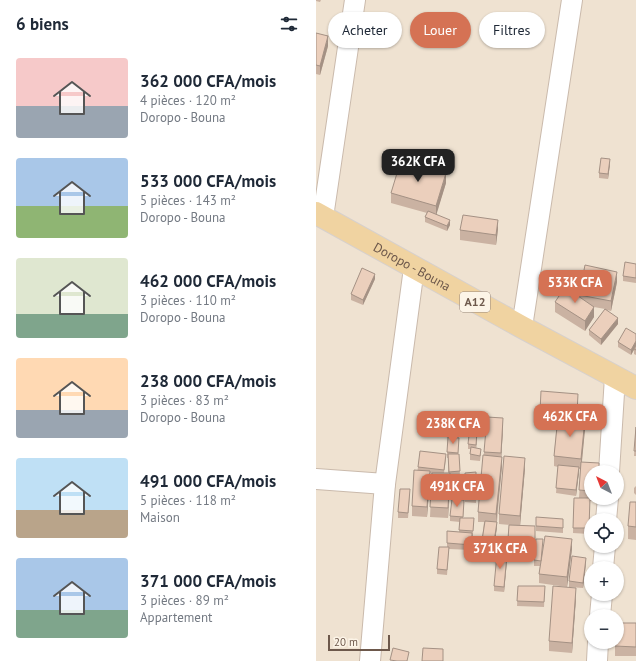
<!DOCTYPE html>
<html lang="fr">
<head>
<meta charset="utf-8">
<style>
	:root { --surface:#fff; --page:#f2f2f3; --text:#1f2937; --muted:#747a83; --accent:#d57254 }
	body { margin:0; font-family:"PT Sans",sans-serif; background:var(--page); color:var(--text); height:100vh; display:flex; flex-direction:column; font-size:15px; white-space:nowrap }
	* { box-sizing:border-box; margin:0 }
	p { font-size:13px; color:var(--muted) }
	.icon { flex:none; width:22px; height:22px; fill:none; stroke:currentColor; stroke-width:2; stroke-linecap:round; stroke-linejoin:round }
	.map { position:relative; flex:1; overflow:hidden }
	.sheet { display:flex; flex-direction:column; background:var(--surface); width:316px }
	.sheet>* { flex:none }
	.guide { position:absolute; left:12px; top:12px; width:248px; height:36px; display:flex; gap:8px }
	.needle { width:26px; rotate:318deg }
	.fabs { position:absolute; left:268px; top:465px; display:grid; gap:8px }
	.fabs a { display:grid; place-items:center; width:40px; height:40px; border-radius:50%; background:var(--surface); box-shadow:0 1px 3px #0004; font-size:20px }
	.scale { position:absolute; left:12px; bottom:10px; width:62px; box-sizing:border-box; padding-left:4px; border:2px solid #6d584b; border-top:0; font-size:11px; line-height:14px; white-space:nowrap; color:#6d584b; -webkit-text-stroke:3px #fcf4e7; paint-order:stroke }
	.price { position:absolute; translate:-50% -34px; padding:0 9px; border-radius:8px; background:var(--accent); color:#fff; font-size:13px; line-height:26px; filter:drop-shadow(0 1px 2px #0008) }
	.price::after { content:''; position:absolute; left:50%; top:24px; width:12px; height:9px; margin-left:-6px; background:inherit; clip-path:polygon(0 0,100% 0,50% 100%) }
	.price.current { background:#222; color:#fff }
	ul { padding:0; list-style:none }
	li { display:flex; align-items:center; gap:12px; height:100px; padding:0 16px }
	li span { display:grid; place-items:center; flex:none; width:112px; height:80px; border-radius:4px; color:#555 }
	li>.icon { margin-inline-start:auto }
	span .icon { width:48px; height:48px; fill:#fffc; stroke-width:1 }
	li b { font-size:17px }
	h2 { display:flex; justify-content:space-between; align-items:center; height:48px; padding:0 16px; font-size:17px }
	.chip { padding:0 14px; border-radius:18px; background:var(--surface); box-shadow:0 1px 3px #0004; font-size:14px; line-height:36px }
	.chip.current { background:var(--accent); color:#fff }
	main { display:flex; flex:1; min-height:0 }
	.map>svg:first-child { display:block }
</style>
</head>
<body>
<main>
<section class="sheet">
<h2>6 biens<svg class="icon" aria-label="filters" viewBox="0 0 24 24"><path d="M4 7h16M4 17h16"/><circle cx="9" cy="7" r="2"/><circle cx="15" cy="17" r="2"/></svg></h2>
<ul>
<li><span style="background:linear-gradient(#f6c9c9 60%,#9aa5b1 0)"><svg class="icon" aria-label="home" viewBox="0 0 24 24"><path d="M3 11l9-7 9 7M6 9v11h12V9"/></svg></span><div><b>362 000 CFA/mois</b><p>4 pièces · 120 m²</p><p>Doropo - Bouna</p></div></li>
<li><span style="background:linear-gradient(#a9c7e8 60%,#8fb573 0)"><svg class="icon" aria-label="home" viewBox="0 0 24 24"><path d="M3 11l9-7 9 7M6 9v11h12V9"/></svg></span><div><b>533 000 CFA/mois</b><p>5 pièces · 143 m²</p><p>Doropo - Bouna</p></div></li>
<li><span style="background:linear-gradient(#dfe7d0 70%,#7fa58c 0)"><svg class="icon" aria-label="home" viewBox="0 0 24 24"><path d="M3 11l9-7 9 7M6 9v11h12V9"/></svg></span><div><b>462 000 CFA/mois</b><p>3 pièces · 110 m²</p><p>Doropo - Bouna</p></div></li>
<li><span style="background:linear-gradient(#ffd9b3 65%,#9aa5b1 0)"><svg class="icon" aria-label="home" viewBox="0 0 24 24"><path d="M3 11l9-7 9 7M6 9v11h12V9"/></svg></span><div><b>238 000 CFA/mois</b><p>3 pièces · 83 m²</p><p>Doropo - Bouna</p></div></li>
<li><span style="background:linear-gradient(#bfe0f5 65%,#b9a48a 0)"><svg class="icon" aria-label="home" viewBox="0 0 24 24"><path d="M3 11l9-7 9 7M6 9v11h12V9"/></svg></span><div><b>491 000 CFA/mois</b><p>5 pièces · 118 m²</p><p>Maison</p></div></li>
<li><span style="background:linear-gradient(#a9c7e8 65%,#7fa58c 0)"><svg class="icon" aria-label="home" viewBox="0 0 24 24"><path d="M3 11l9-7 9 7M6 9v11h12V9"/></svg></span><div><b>371 000 CFA/mois</b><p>3 pièces · 89 m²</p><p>Appartement</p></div></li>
</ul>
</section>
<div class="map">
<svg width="320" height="661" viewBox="0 0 320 661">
	<rect width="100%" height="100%" fill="#f9f0e1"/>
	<!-- residential -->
	<path fill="#efe2d1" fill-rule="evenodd" d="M0,0H320V661H0ZM275,472H301V498H275ZM275,520H301V546H275ZM275,568H301V594H275ZM275,616H301V642H275Z"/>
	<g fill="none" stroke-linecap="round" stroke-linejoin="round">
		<defs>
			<g id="minor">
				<polyline points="7,217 39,0"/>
				<polyline points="206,327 256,0"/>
				<polyline points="293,472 299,377"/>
				<polyline points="0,479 69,484"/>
				<polyline points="290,520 292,498"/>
				<polyline points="287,568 289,546"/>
				<polyline points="284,616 286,594"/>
				<polyline points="54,661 69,484 98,268"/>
				<polyline points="281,661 282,642"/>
			</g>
			<g id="primary">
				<path id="s1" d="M0,213L206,327L320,388"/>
			</g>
		</defs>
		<!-- minor casing -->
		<use href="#minor" stroke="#cabaac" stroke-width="22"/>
		<!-- primary casing -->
		<use href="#primary" stroke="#d6d0cd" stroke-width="24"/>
		<!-- minor -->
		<use href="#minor" stroke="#fff" stroke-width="20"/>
		<!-- primary -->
		<use href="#primary" stroke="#f0d3a1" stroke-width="22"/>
	</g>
	<!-- wall -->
	<g fill="#cab2a2">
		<polygon points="0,0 5,0 4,2 0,1"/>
		<polygon points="0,33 12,46 4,75 0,74"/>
		<polygon points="294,164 292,179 283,178 283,173"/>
		<polygon points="130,183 120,214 134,225 131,231 109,222 109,217 111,213 75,203 75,193"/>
		<polygon points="182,229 180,245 144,240 144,230"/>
		<polygon points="320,264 320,283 307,281 307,276"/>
		<polygon points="59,279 47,305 35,300 35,294"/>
		<polygon points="301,282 295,311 291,310 302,324 285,345 273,335 273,330 289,309 278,307 278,317 269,331 239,312 239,302 263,297 263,295"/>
		<polygon points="320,334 320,355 318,354 318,350 315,355 302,347 302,342"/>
		<polygon points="262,403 261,419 269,429 266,462 283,472 275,472 275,498 281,498 281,501 274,501 273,534 257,533 258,498 263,498 265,469 263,469 260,496 240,493 242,467 238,466 238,456 241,421 224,420 224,411"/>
		<polygon points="162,424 160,448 165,454 164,461 154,460 154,449 152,449 152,444"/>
		<polygon points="320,427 320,456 318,456"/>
		<polygon points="187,428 185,457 186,466 181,522 181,527 177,554 165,552 165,547 168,522 162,522 162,512 168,452"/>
		<polygon points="143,438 142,454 143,454 144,477 134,477 132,518 114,517 116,474 114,473 111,517 96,516 96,506 102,467 130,459 128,473 132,473 132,458 131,458 131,452"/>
		<polygon points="209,468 204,526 183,524 183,514"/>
		<polygon points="160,472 160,503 149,502 149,473"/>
		<polygon points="320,486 320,495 318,493 318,488"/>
		<polygon points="94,495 92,518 82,518 82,512"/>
		<polygon points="320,502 320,540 312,539 312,526"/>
		<polygon points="148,505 147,518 158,518 156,550 133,549 131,575 121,574 121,569 131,547 131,531 143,532 144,522 134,521 134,516"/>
		<polygon points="247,524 247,533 220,531 220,526"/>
		<polygon points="219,526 219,545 192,544 192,539"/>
		<polygon points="227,545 225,565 256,549 251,587 223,583 223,574 224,566 218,566 218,560"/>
		<polygon points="191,560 188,592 178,591 178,586"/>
		<polygon points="270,563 267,588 253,587 253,581"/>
		<polygon points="202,586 229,586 228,607 201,606"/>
		<polygon points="260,598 256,653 233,651 233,641"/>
		<polygon points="320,623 320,656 299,656 299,642"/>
	</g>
	<!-- shaded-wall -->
	<g fill="#a49184">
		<polygon points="12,36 12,46 4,75 4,66"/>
		<polygon points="294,159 294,164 292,179 292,174"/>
		<polygon points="130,173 130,183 120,216 120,206"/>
		<polygon points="134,220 134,225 131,231 131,226"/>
		<polygon points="182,220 182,229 180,245 180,235"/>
		<polygon points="301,272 301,282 295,311 295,301"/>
		<polygon points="59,274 59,279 47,305 47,300"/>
		<polygon points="278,307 278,317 269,331 269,321"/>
		<polygon points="302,318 302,324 285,345 285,339"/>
		<polygon points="320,341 320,346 315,355 315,350"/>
		<polygon points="262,394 262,403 261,422 261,413"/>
		<polygon points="187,418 187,428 185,463 185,453"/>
		<polygon points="162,419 162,424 160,450 160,445"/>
		<polygon points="269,419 269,429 265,469 265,459"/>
		<polygon points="186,457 186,466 180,523 180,514"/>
		<polygon points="209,458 209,468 204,526 204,516"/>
		<polygon points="263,467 263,473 260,496 260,490"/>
		<polygon points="114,471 114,480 111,517 111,507"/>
		<polygon points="134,473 134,483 132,518 132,508"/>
		<polygon points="181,522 181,527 177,554 177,549"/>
		<polygon points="256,539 256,549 251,587 251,577"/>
		<polygon points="191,555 191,560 188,592 188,587"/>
		<polygon points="270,558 270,563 267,588 267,583"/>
		<polygon points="260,588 260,598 256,653 256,643"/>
	</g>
	<!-- building -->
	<g fill="#ebcfbc" stroke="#a49184">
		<polygon points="0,33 12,36 4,66 0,65"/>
		<polygon points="285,158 294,159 292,174 283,173"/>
		<polygon points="85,160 130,173 120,206 75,193"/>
		<polygon points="112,211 134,220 131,226 109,217"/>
		<polygon points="147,215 182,220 180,235 144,230"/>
		<polygon points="309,262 320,264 320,278 307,276"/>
		<polygon points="269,265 301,272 295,301 263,295"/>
		<polygon points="46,268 59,274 47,300 35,294"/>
		<polygon points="249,287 278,307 269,321 239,302"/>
		<polygon points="289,309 302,318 285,339 273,330"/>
		<polygon points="310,328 320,334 320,341 315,350 302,342"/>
		<polygon points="320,345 320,350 318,349"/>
		<polygon points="225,391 262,394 261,413 224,411"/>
		<polygon points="171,417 187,418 185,453 168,452"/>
		<polygon points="242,417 269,419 265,459 238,456"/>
		<polygon points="155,418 162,419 160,445 152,444"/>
		<polygon points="320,427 320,451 318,451"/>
		<polygon points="132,437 143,438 142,453 131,452"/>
		<polygon points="155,447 165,449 164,456 154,454"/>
		<polygon points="104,451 130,454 128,470 102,467"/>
		<polygon points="132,454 143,454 144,471 133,472"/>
		<polygon points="167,455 186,457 180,514 162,512"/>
		<polygon points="188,456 209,458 204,516 183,514"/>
		<polygon points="265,462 283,463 283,472 275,472 275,491 263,490"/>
		<polygon points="242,465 263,467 260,490 240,488"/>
		<polygon points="98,470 114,471 111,507 96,506"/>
		<polygon points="160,472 160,497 149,497 149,473"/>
		<polygon points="116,473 134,473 132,508 114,507"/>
		<polygon points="84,489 94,489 92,513 82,512"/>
		<polygon points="258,498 274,498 273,528 257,528"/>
		<polygon points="136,499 148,500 147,517 134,516"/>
		<polygon points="314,502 320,502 320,527 312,526"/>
		<polygon points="220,517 247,519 247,528 220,526"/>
		<polygon points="144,518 158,518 157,531 143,530"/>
		<polygon points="169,521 181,522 177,549 165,547"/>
		<polygon points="193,525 219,526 219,540 192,539"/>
		<polygon points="131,531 156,533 156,545 131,543"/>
		<polygon points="229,536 256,539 251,577 223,574"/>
		<polygon points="220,539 227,539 225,561 218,560"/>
		<polygon points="123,547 133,547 131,570 121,569"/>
		<polygon points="181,554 191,555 188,587 178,586"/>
		<polygon points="256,556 270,558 267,583 253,581"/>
		<polygon points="202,586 229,586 228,602 201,601"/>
		<polygon points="237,586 260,588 256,643 233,641"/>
		<polygon points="301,623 320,623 320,647 299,646 299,642 301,642"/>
		<polygon points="77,648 93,652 91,661 81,661 74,660"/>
		<polygon points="107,648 127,649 127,661 106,661"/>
	</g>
	<g text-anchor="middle" stroke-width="3" stroke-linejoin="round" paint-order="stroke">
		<!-- shield labels -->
		<rect fill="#fcf4e7" stroke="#98877a" stroke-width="1" x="144" y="292" width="30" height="20" rx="3"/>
		<g font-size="12" font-weight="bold" fill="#6d584b">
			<text x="159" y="306">A12</text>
		</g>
		<!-- street labels -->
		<g font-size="13" fill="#6d584b" stroke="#fcf4e7">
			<text dy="5" stroke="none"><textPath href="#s1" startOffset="110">Doropo - Bouna</textPath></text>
		</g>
	</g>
</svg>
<div class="fabs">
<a><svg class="needle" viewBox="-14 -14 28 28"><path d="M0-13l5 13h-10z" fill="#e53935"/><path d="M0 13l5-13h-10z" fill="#747a83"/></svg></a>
<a><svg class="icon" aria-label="locate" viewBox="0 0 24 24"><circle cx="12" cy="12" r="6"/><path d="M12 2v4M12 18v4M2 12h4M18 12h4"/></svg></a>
<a>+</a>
<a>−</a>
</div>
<div class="scale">20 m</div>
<b class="price current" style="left:102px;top:183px">362K CFA</b>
<b class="price" style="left:259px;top:304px">533K CFA</b>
<b class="price" style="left:254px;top:438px">462K CFA</b>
<b class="price" style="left:137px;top:445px">238K CFA</b>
<b class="price" style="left:141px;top:508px">491K CFA</b>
<b class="price" style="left:184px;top:570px">371K CFA</b>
<div class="guide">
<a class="chip">Acheter</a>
<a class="chip current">Louer</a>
<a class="chip">Filtres</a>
</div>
</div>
</main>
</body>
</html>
